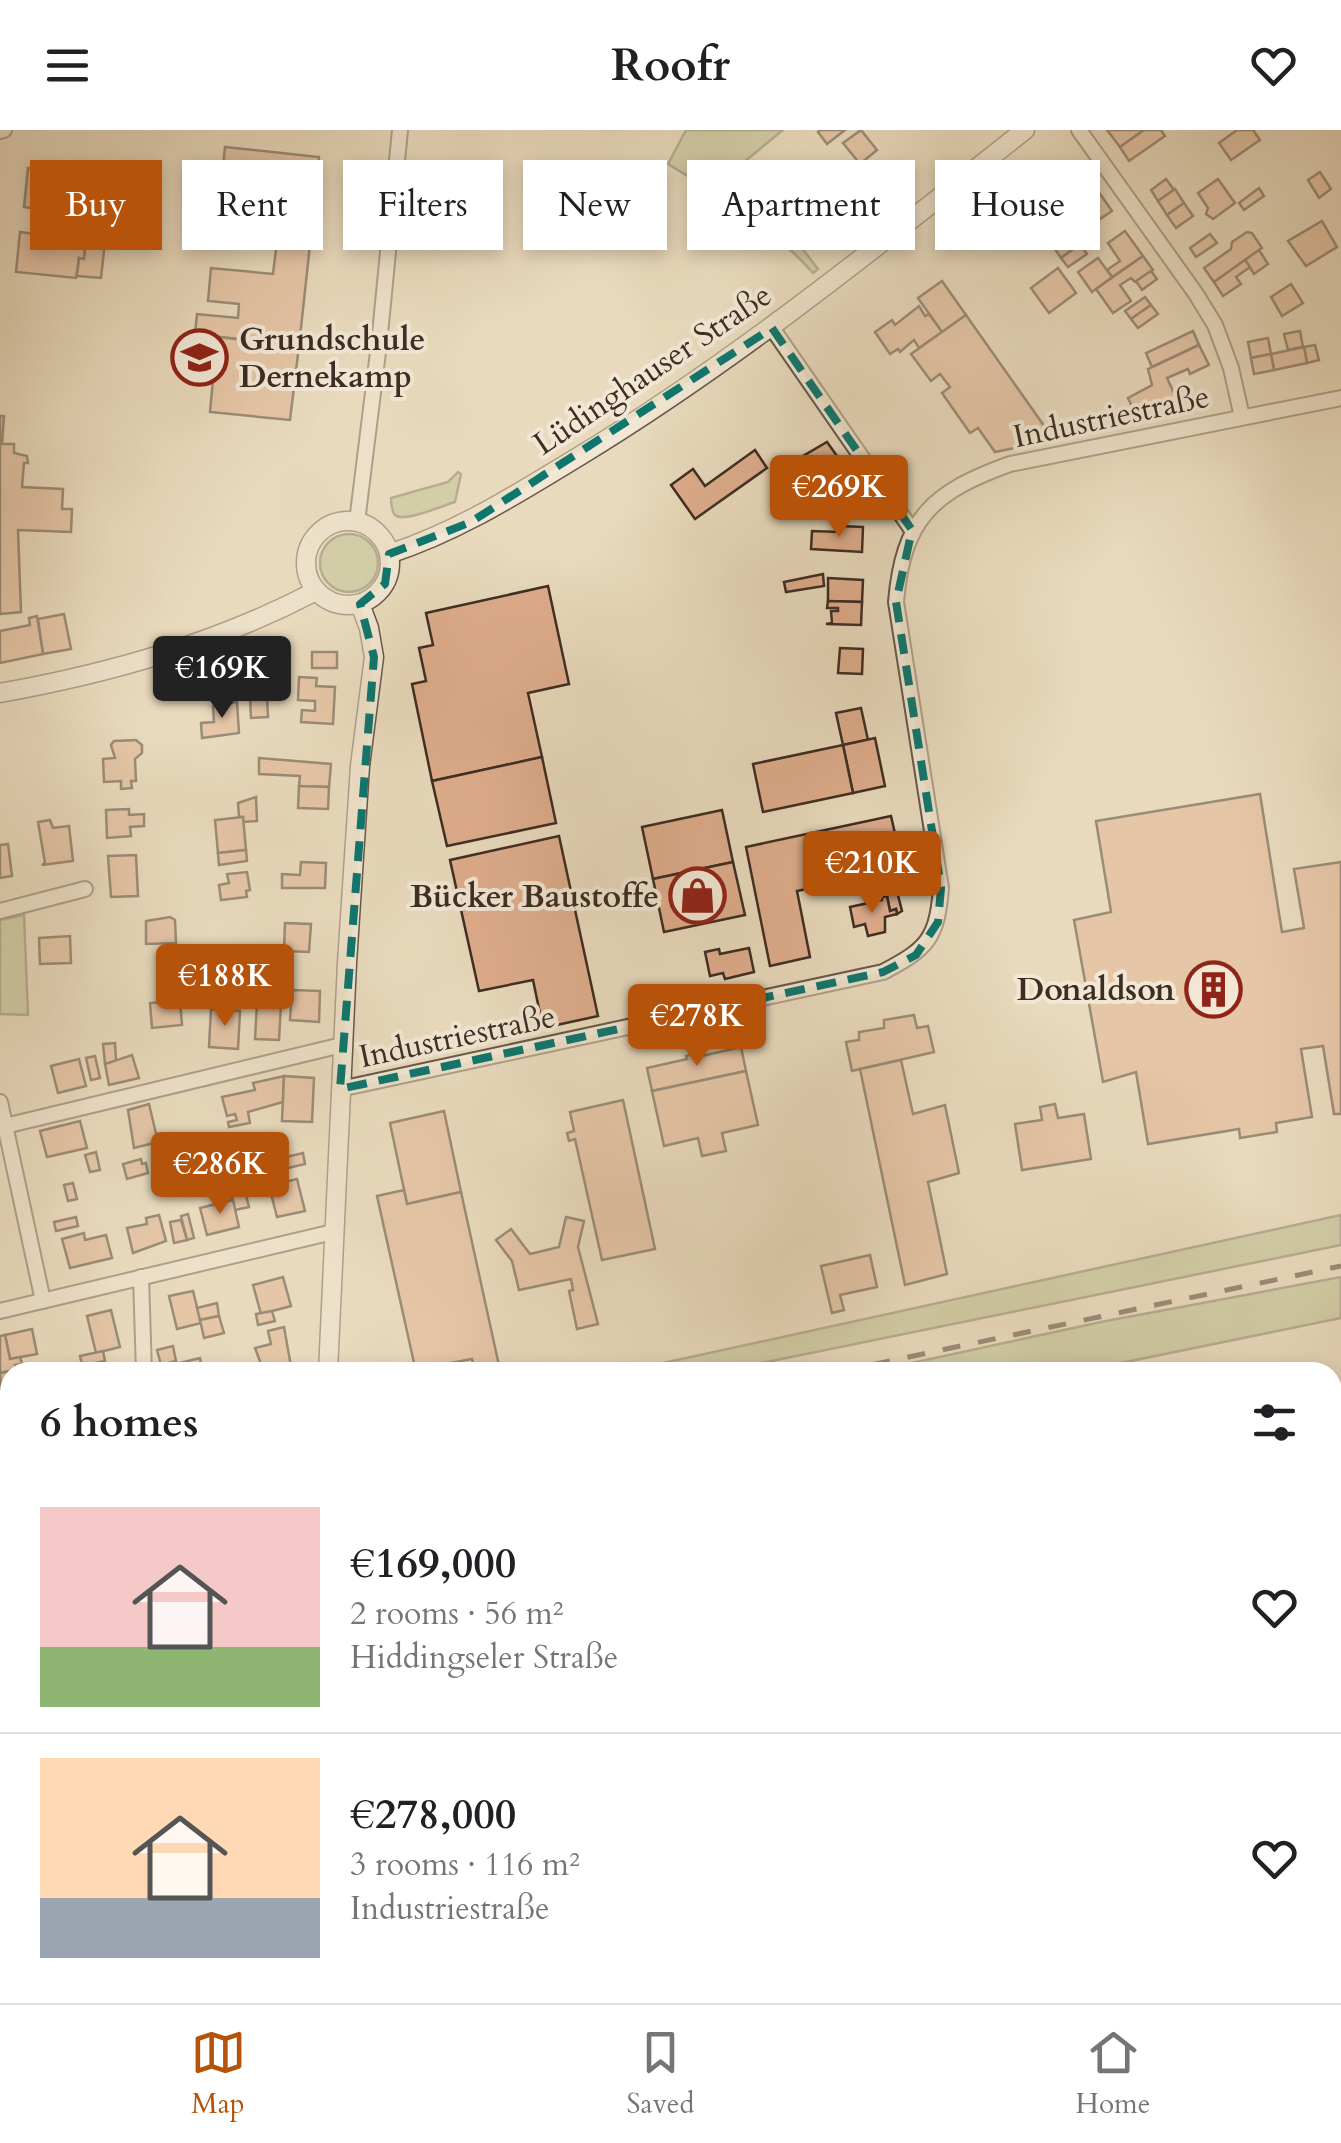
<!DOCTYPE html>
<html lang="en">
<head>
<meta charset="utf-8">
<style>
	:root { --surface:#fff; --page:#f2f2f2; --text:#202124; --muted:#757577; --line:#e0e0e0; --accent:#b45309 }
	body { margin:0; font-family:Cardo,serif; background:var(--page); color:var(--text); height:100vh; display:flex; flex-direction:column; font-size:38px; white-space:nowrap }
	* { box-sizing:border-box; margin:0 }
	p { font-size:32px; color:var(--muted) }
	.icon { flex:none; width:55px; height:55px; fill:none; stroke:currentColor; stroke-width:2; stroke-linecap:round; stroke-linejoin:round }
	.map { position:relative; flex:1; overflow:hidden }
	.panel { position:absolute; left:0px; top:1232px; width:1342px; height:642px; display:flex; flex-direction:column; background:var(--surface); border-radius:30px 30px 0 0; box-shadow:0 5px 15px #0003 }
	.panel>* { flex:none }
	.guide { position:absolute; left:30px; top:30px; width:1282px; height:90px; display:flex; gap:20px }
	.price { position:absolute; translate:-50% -85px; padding:0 22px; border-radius:10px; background:var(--accent); color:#fff; font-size:32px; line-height:65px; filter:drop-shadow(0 2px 5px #0008) }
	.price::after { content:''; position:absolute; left:50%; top:60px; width:30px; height:22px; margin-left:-15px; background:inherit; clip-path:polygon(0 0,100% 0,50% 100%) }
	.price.active { background:#222; color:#fff }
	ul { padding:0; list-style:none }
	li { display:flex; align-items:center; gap:30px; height:250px; padding:0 40px }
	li+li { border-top:2px solid var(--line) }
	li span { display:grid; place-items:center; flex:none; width:280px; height:200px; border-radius:0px; color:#555 }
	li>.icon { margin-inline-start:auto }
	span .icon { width:120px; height:120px; fill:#fffc; stroke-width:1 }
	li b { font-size:42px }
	h2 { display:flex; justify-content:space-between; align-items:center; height:120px; padding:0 40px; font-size:42px }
	.tag { padding:0 35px; border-radius:0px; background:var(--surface); box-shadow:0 5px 15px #0003; font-size:35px; line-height:90px }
	.tag.active { background:var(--accent); color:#fff }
	header { display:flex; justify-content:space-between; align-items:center; height:130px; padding:0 40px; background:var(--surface); font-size:45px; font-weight:700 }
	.dock { display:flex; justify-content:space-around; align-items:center; height:140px; border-top:2px solid var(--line); background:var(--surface); font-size:28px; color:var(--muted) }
	.dock a { display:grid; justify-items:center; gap:5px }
	.dock .active { color:var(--accent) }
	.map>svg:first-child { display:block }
</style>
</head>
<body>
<header><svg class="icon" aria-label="menu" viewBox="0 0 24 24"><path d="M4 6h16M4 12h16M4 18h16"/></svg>Roofr<svg class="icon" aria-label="heart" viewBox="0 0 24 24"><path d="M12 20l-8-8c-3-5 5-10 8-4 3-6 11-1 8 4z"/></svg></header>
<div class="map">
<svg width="1341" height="1873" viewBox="0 0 1341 1873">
	<rect width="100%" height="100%" fill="#e9dabd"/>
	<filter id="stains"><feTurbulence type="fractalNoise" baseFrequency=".002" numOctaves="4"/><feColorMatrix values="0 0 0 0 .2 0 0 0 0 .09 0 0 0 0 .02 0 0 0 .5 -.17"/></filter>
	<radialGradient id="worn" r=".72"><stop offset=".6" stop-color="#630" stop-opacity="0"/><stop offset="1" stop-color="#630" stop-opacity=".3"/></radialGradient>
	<!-- green -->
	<g fill="#b9be8f" stroke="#7b7659" stroke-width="2.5">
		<path d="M686,0H783L739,36L818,139L813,143C771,96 721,66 668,34Z"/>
		<path d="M458,342L461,344L455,372C444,375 404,393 395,385C392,382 391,372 391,368L448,352Z"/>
		<circle cx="349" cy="433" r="29"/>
		<polygon points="24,785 28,885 0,884 0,790"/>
		<polygon points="1341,1085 1341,1115 718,1242 622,1242"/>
		<polygon points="1341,1147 1341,1188 1077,1242 870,1242 1101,1192"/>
	</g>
	<!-- building -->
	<g fill="#dfad8d" stroke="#3d2d23" stroke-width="2.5">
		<polygon points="820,0 845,0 827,14 818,2"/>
		<polygon points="861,0 877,20 860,34 843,13"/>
		<polygon points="1107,0 1144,0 1120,17"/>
		<polygon points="1144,0 1161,0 1165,6 1129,31 1120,17"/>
		<polygon points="1237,0 1253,0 1260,10 1231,30 1219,13"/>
		<polygon points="225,17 319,27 313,87 280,83 283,53 222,47"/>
		<polygon points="1081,37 1091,51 1045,84 1035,71"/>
		<polygon points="28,38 86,43 82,83 77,83 74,107 86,108 84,129 79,128 76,148 16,142 20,102 35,104 37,79 24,77"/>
		<polygon points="836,38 852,58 820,84 796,53 813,39 821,49"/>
		<polygon points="1320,42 1331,59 1319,68 1308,50"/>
		<polygon points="796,45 800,50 796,53 803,63 789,74 777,60"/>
		<polygon points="1166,49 1174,60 1158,71 1151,60"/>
		<polygon points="1218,49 1235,73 1213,89 1206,84 1208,78 1198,63"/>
		<polygon points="94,50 102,51 98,80 91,80"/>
		<polygon points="1091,51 1112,81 1094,93 1074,63"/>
		<polygon points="1039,56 1045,64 1032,74 1025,65"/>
		<polygon points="1259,58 1264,66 1244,80 1239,73"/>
		<polygon points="1175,59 1184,73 1167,85 1158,71"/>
		<polygon points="1074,63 1079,70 1063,81 1069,90 1064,94 1061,90 1052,95 1045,84"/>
		<polygon points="1184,73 1193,86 1176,98 1167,85"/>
		<polygon points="218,76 313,87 299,216 195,204 197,184 238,188 239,174 208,171 211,138 273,144 276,119 214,112"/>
		<polygon points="1322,91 1337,117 1306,136 1288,111"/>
		<polygon points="1125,101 1143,126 1112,147 1107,140 1120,131 1108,113"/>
		<polygon points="1247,102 1252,103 1262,118 1214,152 1204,138 1231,119 1232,112"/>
		<polygon points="1210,104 1217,113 1196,127 1190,118"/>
		<polygon points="1074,105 1080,114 1061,128 1055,119"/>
		<polygon points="86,110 105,112 101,148 77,146 79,128 84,129"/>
		<polygon points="1080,114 1087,124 1068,137 1061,128"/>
		<polygon points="1259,120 1268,134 1254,144 1245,130"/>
		<polygon points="1143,126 1153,140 1135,152 1131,148 1120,155 1131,171 1113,183 1096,159"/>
		<polygon points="1098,128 1112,147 1092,162 1078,142"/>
		<polygon points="1245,130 1250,137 1236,147 1241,154 1223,166 1214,152"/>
		<polygon points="1058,138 1076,163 1049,183 1031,158"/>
		<polygon points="1151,141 1157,149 1142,160 1136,151"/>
		<polygon points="942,151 966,185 942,202 918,168"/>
		<polygon points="1291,154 1303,173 1282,186 1271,167"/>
		<polygon points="1145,167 1151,175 1131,189 1125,181"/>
		<polygon points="1151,175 1158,184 1138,198 1131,189"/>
		<polygon points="919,176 925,186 929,184 942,202 919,218 914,210 900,222 898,219 890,224 875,202 892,190 895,195"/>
		<polygon points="966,185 1054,310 995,322 978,298 970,303 942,263 950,257 940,244 931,251 911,224"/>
		<polygon points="1193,201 1199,215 1152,237 1146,223"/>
		<polygon points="1300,201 1303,217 1288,220 1284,204"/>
		<polygon points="217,207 299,216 290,290 210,282"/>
		<polygon points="1268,208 1271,224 1251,228 1248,212"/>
		<polygon points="1199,215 1209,235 1190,244 1188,239 1167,248 1179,274 1135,283 1128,268 1152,255 1148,239"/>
		<polygon points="1315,215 1319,230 1307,233 1304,217"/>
		<polygon points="1304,217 1307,233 1274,240 1271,224"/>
		<polygon points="1271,224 1274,240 1254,244 1251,228"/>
		<polygon points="0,286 4,286 2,314 14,314 14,323 27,326 28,333 24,333 22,357 63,359 62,379 72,379 71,402 18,400 21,482 0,484"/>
		<polygon points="827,312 842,333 814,352 798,329"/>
		<polygon points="755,320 767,338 695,389 671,355 693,339 705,356"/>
		<polygon points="840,396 863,397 862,422 811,419 812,401 840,402"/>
		<polygon points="823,444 824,456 786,462 784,452"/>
		<polygon points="828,448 863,450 862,472 828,471"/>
		<polygon points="548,456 569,554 528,563 542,627 432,651 412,554 426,551 419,518 433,515 426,483"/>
		<polygon points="828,471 862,472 861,495 826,494 832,493 831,481 838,481 838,478 827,478"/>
		<polygon points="64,484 71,519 43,524 38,489"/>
		<polygon points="37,486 43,524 0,533 0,501 30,495 29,488"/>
		<polygon points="840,518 863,519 862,544 838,543"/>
		<rect x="312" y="522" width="25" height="16"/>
		<polygon points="299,547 317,548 316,556 335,557 333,594 301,592 302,580 315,581 315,571 298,570"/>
		<polygon points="267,566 268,587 251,588 250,567"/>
		<polygon points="237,572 239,603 202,608 201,593 214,592 213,576"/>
		<polygon points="861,578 868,610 843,615 836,583"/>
		<polygon points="875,608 885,656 853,663 843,615"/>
		<polygon points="136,610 142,615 142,623 135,629 136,651 131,651 132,658 121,659 121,651 104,652 103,629 115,628 111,615 114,611"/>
		<polygon points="843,615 853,663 763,682 753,634"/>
		<polygon points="542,627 556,693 447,716 432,651"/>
		<polygon points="259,628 331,634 329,657 299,656 300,646 259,644"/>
		<polygon points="299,656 329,657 328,679 298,678"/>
		<polygon points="1260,664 1282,802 1304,798 1294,739 1341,732 1341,984 1334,984 1323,916 1301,919 1312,987 1276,993 1277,1002 1240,1008 1239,999 1148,1014 1136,942 1103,952 1074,790 1111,782 1096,691"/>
		<polygon points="256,667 257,691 243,692 243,687 239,687 238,673"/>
		<polygon points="129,679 129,685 144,684 144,696 130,697 131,706 107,708 106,680"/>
		<polygon points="722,680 733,732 653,749 642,697"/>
		<polygon points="891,686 903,739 797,761 810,827 770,836 746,717"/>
		<polygon points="243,687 246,720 218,723 215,690"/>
		<polygon points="50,690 53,698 69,696 73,731 42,735 45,733 38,692"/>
		<polygon points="559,706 598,886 543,898 533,850 479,861 450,730"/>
		<polygon points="8,714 12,746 0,748 0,715"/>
		<polygon points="912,716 919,747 901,750 899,740 903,739 898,719"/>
		<polygon points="246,720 247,731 219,735 218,723"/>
		<polygon points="136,725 138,766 111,767 108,726"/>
		<polygon points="301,732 326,733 325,758 282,758 282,744 300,745"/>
		<polygon points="733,732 745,785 664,802 653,749"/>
		<polygon points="247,742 250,760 246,761 247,767 221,770 219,755 229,753 227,744"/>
		<polygon points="892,742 902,781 897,784 896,779 890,781 887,766 882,767 877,744"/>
		<polygon points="887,766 890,781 896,779 897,784 885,787 885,802 868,806 865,794 854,797 850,777 882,770 882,767"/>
		<polygon points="170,787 175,790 176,813 146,814 146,791"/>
		<polygon points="285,793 311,794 309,822 284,821"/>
		<polygon points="70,806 71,833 40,834 39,808"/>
		<polygon points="749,818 754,842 725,849 723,843 710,846 705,822 719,819 720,824"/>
		<polygon points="292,860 320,861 319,892 290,890"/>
		<polygon points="180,870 182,895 152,898 150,873"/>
		<polygon points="257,873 281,874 279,910 255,909"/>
		<polygon points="211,879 240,881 238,919 209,917"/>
		<polygon points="914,885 917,898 928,896 934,922 852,941 846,912 859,910 859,902 884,898 884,890"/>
		<polygon points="115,913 116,931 105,934 103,914"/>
		<polygon points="741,917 746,941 652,961 647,938 687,929 686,926 701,922 702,926"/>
		<polygon points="132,925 139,948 109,955 105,934"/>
		<polygon points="95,926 100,948 91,950 86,928"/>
		<polygon points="79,929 86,956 58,963 51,936"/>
		<polygon points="901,930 913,984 945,975 959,1043 928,1052 947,1144 905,1155 860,939"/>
		<polygon points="746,941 758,995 722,1003 726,1021 702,1026 698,1008 664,1016 652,961"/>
		<polygon points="284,946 283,972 248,982 250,993 229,997 228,992 237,990 235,984 227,986 222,967 255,960 253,953"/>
		<polygon points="284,946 314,948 312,992 282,991"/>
		<polygon points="623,970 655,1119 602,1130 575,1009 569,1011 567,1003 574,1001 570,982"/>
		<polygon points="149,974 158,1012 134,1018 128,980"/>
		<polygon points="1055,974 1058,988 1084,984 1091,1029 1022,1040 1015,994 1042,990 1040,977"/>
		<polygon points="444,981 461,1062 407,1074 390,993"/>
		<polygon points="80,991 87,1018 47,1027 40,1001"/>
		<polygon points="96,1022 100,1040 90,1042 85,1025"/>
		<polygon points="303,1023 305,1034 284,1039 282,1028"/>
		<polygon points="141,1029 142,1034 146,1033 148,1043 127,1049 123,1034"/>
		<polygon points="297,1049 305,1081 277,1087 269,1056"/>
		<polygon points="73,1053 77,1069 68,1071 64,1055"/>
		<polygon points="244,1057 249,1077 235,1080 230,1061"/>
		<polygon points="404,1060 407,1074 461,1062 500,1240 475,1242 472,1229 451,1233 453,1242 416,1242 377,1066"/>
		<polygon points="233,1070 239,1097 207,1105 200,1078"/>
		<polygon points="188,1084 194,1108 187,1110 181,1086"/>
		<polygon points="159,1085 166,1111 133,1123 127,1098 147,1094 146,1088"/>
		<polygon points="76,1087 78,1096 56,1101 54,1092"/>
		<polygon points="566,1087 584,1091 578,1117 598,1194 577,1199 569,1161 573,1160 571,1149 519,1160 512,1131 496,1110 511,1099 530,1124 559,1117"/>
		<polygon points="181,1090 187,1110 174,1113 170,1092"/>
		<polygon points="84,1103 85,1110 106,1105 112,1128 70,1138 62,1109"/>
		<polygon points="870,1125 877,1157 840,1165 844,1180 832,1183 821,1136"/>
		<polygon points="283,1147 291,1176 261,1184 253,1155"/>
		<polygon points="193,1161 201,1193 177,1199 169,1166"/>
		<polygon points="217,1173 219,1186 200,1190 197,1178"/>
		<polygon points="111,1180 120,1217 96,1223 87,1186"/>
		<polygon points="272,1181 275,1191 258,1195 256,1184"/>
		<polygon points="219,1186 224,1203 204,1208 200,1190"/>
		<polygon points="284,1197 292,1242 264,1242 255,1218 271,1214 268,1201"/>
		<polygon points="32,1199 37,1224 10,1229 5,1205"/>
		<polygon points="5,1205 10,1229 20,1227 22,1234 15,1235 16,1240 0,1243 0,1206"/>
		<polygon points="173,1216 176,1231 161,1235 157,1220"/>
		<polygon points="103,1221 105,1231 75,1237 82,1235 80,1226"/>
		<polygon points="200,1228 202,1239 193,1242 165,1242 163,1237"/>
		<polygon points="16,1240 17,1242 10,1242 10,1260 1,1262 0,1243"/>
		<polygon points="8,1294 10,1316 0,1318 0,1296"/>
		<polygon points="1332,1409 1337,1491 1332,1491"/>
		<polygon points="10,1518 10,1562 0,1564 0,1520"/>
		<polygon points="10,1640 10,1676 0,1642"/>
		<polygon points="6,1856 10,1856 10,1865 35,1865 36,1873 9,1873"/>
		<polygon points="693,1865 750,1865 751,1873 694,1873"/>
		<polygon points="750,1865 807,1865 808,1872 751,1873"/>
		<polygon points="879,1865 942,1865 942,1866 929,1869 930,1873 880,1873"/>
		<polygon points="1054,1865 1056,1873 943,1873 942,1865"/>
		<polygon points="1099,1865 1138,1865 1140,1873 1100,1873"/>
	</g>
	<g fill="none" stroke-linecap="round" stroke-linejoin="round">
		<defs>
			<g id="minor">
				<polyline points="1079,0 1196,164 1215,195 1231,238 1242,287"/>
				<polyline points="0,1 4,0"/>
				<polyline points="772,198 912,400"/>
				<polyline points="357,392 379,214 400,0"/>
				<polyline points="0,781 85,759"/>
				<path d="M340,959L883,842C927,819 937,809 941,758L896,472C903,389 932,362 1010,334L1341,268"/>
				<polyline points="0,972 43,1171"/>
				<polyline points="5,996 342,915"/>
				<polyline points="141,1147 144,1242"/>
				<polyline points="0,1181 333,1102"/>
				<polyline points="1332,1574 1341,1590"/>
				<polyline points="0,1591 10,1587"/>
				<polyline points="182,1865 184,1873"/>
				<polyline points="641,1865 641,1873"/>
				<polyline points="208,1873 251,1865"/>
			</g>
			<g id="tertiary">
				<circle cx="348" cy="433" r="42"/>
				<path d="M389,424C459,401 515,365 578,327C736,231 880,114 1025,0"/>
				<path d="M0,563C111,543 217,513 316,461"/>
				<polyline points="328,1242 347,833 360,636 374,527 369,498 360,474"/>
				<polyline points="355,1865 355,1873"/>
			</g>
		</defs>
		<!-- minor casing -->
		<use href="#minor" stroke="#68584a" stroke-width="18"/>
		<!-- tertiary casing -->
		<use href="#tertiary" stroke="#68584a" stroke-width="21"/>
		<!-- minor -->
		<use href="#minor" stroke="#f1e7d4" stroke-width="14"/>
		<!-- tertiary -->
		<use href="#tertiary" stroke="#f1e7d4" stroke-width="18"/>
		<!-- rail -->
		<g stroke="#3d2d23" stroke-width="5" stroke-dasharray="18 18" stroke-linecap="butt">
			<polyline points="837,1242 1341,1136"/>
			<polyline points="0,1429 10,1426"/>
		</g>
	</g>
	<!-- marked area -->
	<path d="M0 0H1341V1873H0ZM772,198L912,400L896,472L941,758L938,792L916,825L883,842L340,959L374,527L360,474L385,454L389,424L471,392Z" fill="#e9dabd" fill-opacity=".55" fill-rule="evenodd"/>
	<path fill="none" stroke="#0f766e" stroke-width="8" stroke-dasharray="20 12" stroke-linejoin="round" d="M772,198L912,400L896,472L941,758L938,792L916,825L883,842L340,959L374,527L360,474L385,454L389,424L471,392Z"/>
	<!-- icons -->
	<defs>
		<symbol id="school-ring" viewBox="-11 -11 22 22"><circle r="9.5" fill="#f1e7d4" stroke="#8f2418" stroke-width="1.5"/><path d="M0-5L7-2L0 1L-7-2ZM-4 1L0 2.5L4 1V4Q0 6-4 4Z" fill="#8f2418"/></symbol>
		<symbol id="shop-ring" viewBox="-11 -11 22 22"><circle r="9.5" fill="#f1e7d4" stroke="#8f2418" stroke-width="1.5"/><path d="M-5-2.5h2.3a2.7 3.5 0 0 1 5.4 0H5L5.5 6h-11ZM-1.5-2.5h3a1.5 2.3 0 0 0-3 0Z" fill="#8f2418"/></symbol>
		<symbol id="building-ring" viewBox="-11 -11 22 22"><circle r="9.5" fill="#f1e7d4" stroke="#8f2418" stroke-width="1.5"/><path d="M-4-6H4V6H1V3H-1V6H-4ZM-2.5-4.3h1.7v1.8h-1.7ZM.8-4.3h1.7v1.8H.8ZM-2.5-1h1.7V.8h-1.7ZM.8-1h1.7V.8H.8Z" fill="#8f2418"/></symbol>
	</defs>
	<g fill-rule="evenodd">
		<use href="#school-ring" x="168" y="196" width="63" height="63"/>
		<use href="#shop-ring" x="666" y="734" width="63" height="63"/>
		<use href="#building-ring" x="1182" y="828" width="63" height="63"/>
	</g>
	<g text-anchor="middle" stroke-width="8" stroke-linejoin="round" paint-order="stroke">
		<!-- poi labels -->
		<g font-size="32" font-weight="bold" fill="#3d2d23" stroke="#f1e7d4" text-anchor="end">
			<text x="239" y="220" text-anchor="start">Grundschule<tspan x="239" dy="37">Dernekamp</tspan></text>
			<text x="659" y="777">Bücker Baustoffe</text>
			<text x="1175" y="870">Donaldson</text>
		</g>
		<!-- street labels -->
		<g font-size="32" fill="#3d2d23" stroke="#f1e7d4">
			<text transform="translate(652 239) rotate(-34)" y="11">Lüdinghauser Straße</text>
			<text transform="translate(1111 286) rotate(-12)" y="11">Industriestraße</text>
			<text transform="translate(457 906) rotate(-12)" y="11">Industriestraße</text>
		</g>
	</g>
	<rect width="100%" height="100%" filter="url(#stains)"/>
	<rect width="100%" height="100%" fill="url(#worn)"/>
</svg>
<b class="price" style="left:839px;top:410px">€269K</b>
<b class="price active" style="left:222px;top:591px">€169K</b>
<b class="price" style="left:872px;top:786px">€210K</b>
<b class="price" style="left:225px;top:899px">€188K</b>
<b class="price" style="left:697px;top:939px">€278K</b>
<b class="price" style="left:220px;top:1087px">€286K</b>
<div class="guide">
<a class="tag active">Buy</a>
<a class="tag">Rent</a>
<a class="tag">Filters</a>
<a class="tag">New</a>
<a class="tag">Apartment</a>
<a class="tag">House</a>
</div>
<section class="panel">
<h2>6 homes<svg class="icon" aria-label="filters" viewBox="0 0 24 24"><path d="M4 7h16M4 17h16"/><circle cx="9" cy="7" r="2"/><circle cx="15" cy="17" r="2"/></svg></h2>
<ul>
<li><span style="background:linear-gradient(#f6c9c9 70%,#8fb573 0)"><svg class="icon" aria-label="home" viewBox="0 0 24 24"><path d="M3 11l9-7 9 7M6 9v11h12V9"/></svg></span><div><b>€169,000</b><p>2 rooms · 56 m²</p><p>Hiddingseler Straße</p></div><svg class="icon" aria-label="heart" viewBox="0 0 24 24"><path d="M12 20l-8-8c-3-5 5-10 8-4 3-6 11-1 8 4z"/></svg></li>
<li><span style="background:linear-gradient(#ffd9b3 70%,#9aa5b1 0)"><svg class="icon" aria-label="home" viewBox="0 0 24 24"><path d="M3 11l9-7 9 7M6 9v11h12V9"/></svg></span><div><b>€278,000</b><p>3 rooms · 116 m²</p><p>Industriestraße</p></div><svg class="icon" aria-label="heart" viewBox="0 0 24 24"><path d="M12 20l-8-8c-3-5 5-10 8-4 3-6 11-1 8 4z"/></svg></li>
</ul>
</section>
</div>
<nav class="dock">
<a class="active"><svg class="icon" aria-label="map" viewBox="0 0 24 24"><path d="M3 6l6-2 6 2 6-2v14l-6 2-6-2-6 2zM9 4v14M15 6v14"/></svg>Map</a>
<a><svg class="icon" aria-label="saved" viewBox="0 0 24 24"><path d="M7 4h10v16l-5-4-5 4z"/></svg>Saved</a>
<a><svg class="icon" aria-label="home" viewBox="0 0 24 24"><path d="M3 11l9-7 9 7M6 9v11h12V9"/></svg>Home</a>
</nav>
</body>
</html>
